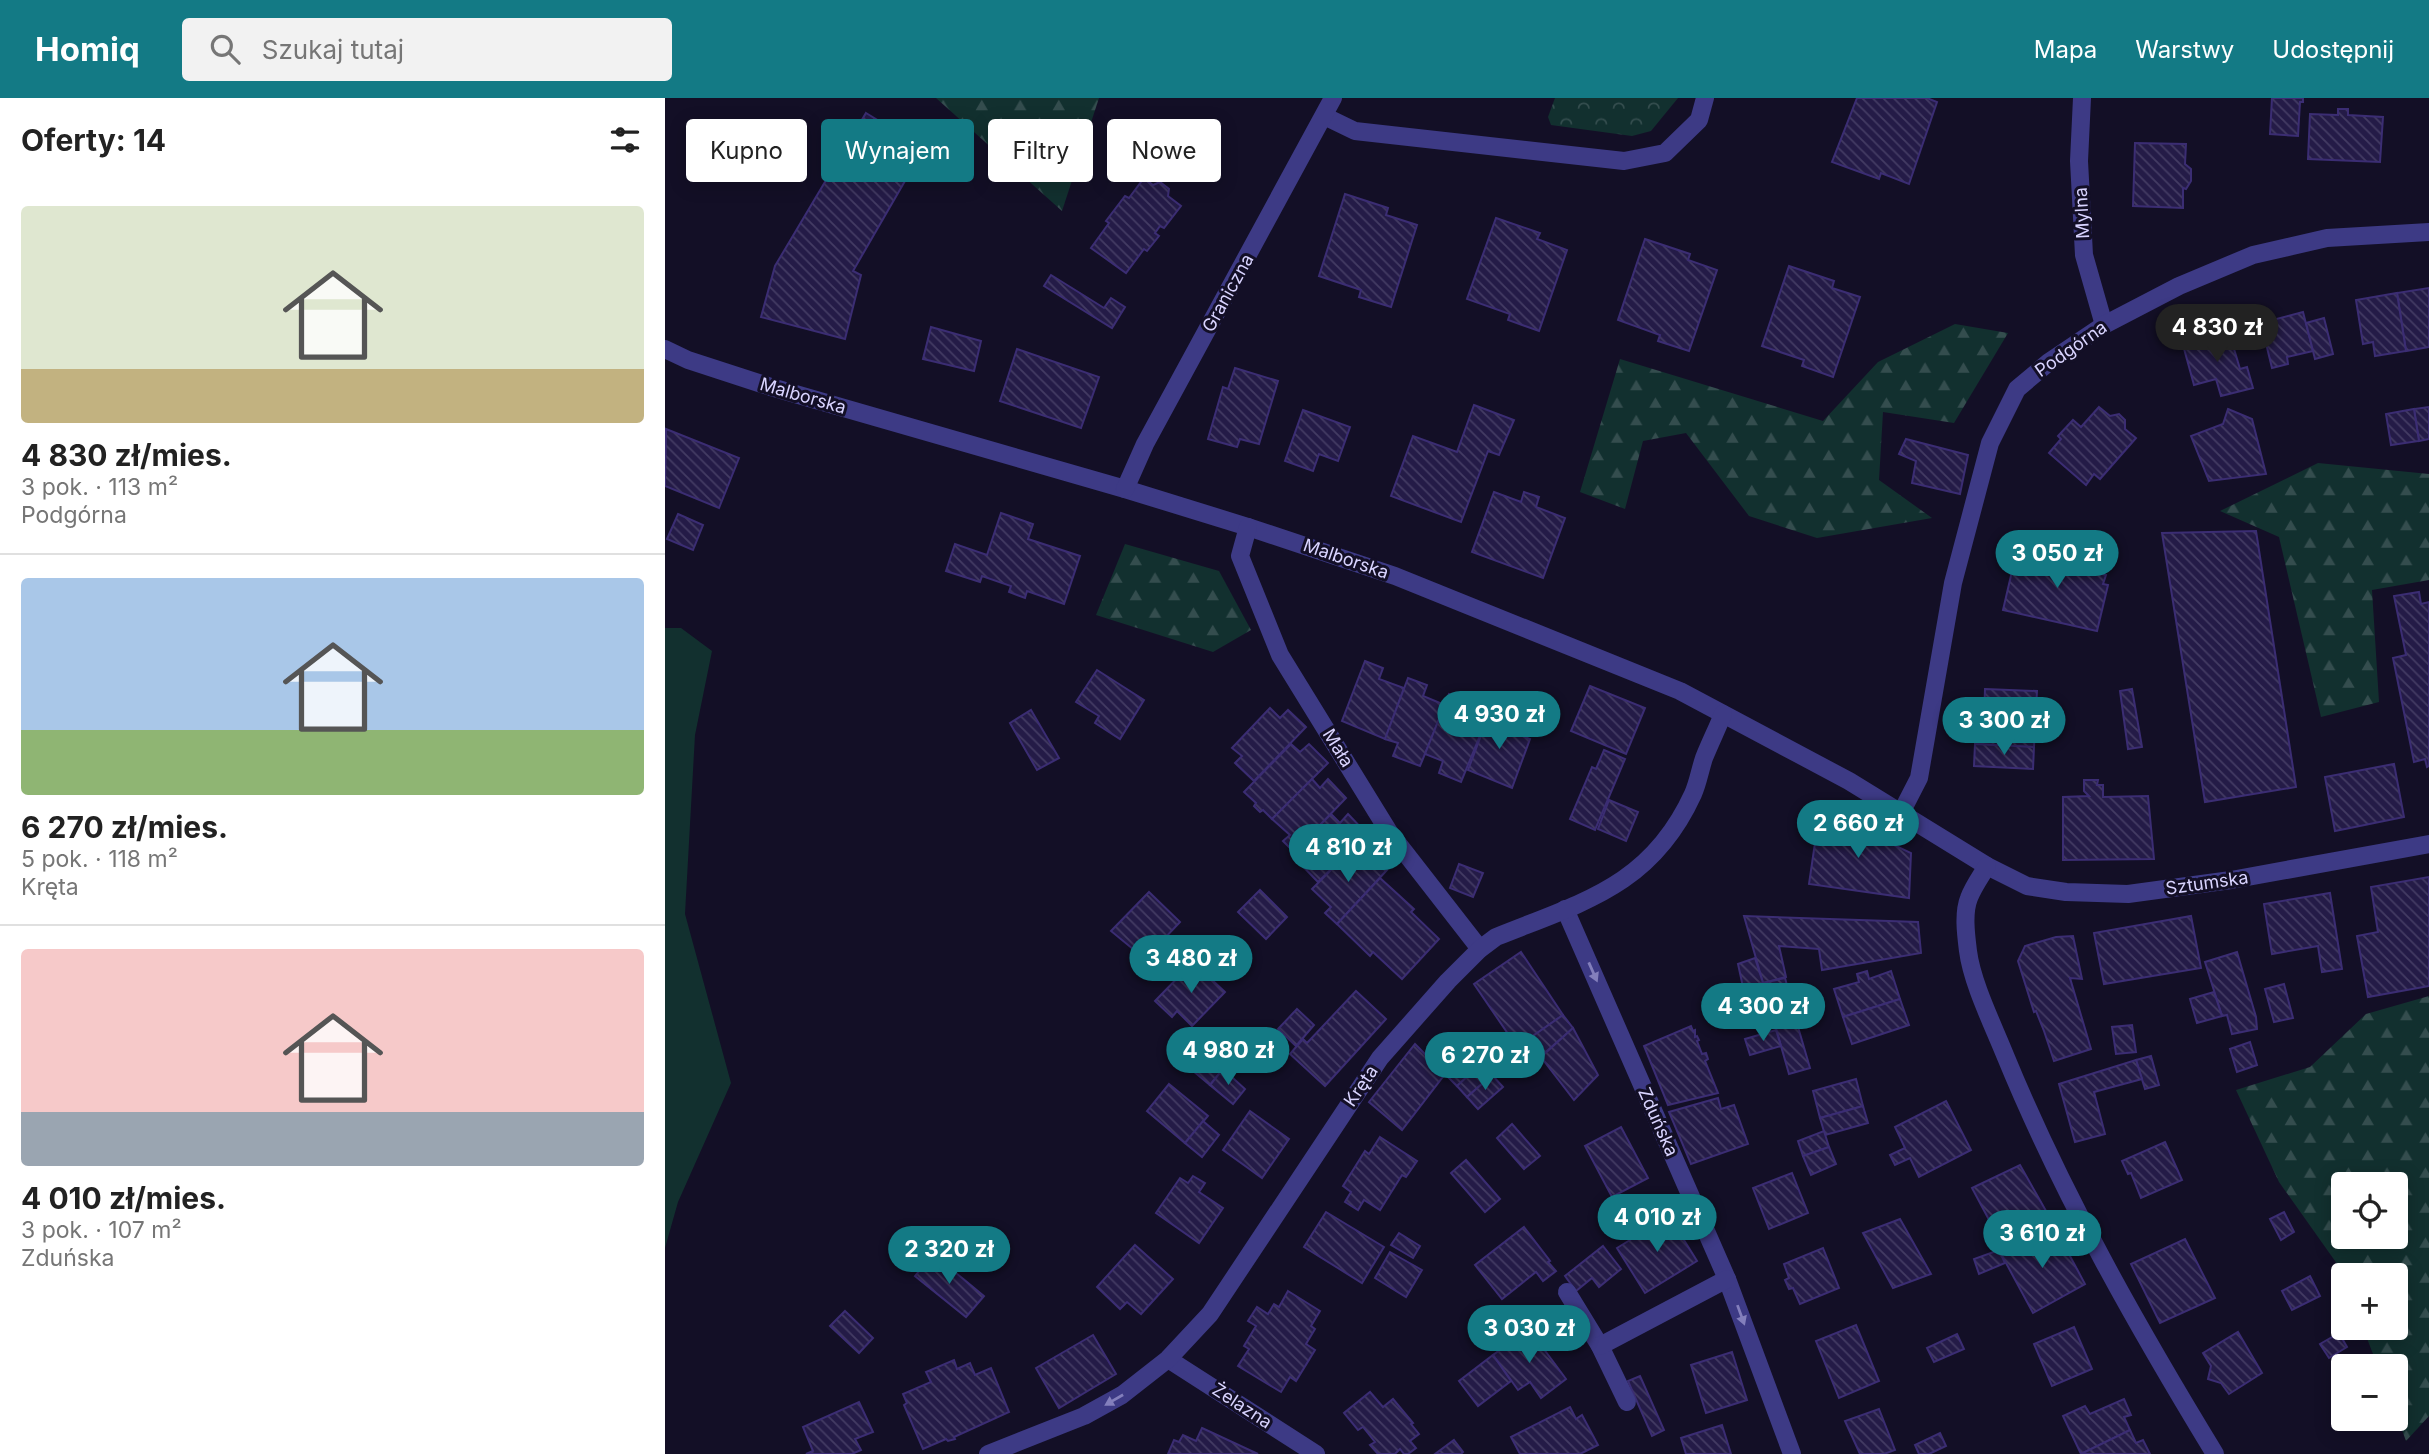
<!DOCTYPE html>
<html lang="pl">
<head>
<meta charset="utf-8">
<style>
	:root { --surface:#fff; --page:#f2f2f2; --text:#222; --muted:#767676; --line:#e0e0e0; --accent:#137a85 }
	body { margin:0; font-family:Inter,sans-serif; background:var(--page); color:var(--text); height:100vh; display:flex; flex-direction:column; font-size:26px; white-space:nowrap }
	* { box-sizing:border-box; margin:0 }
	p { font-size:23px; color:var(--muted) }
	.icon { flex:none; width:38px; height:38px; fill:none; stroke:currentColor; stroke-width:2; stroke-linecap:round; stroke-linejoin:round }
	.map { position:relative; flex:1; overflow:hidden }
	.panel { display:flex; flex-direction:column; background:var(--surface); width:665px }
	.panel>* { flex:none }
	.banner { position:absolute; left:21px; top:21px; width:665px; height:63px; display:flex; gap:14px }
	.controls { position:absolute; left:1666px; top:1074px; display:grid; gap:14px }
	.controls a { display:grid; place-items:center; width:77px; height:77px; border-radius:7px; background:var(--surface); box-shadow:0 4px 18px #0003; font-size:35px }
	.price { position:absolute; translate:-50% -60px; padding:0 16px; border-radius:24px; background:var(--accent); color:#fff; font-size:23px; line-height:46px; filter:drop-shadow(0 2px 4px #0008) }
	.price::after { content:''; position:absolute; left:50%; top:42px; width:21px; height:16px; margin-left:-10px; background:inherit; clip-path:polygon(0 0,100% 0,50% 100%) }
	.price.on { background:#222; color:#fff }
	ul { padding:0; list-style:none }
	li { display:grid; align-content:center; gap:14px; height:371px; padding:0 21px }
	li+li { border-top:2px solid var(--line) }
	li span { display:grid; place-items:center; height:217px; border-radius:7px; color:#555 }
	li>.icon { margin-inline-start:auto }
	span .icon { width:126px; height:126px; fill:#fffc; stroke-width:1 }
	li b { font-size:30px }
	h2 { display:flex; justify-content:space-between; align-items:center; height:84px; padding:0 21px; font-size:30px }
	.chip { padding:0 24px; border-radius:7px; background:var(--surface); box-shadow:0 4px 18px #0003; font-size:24px; line-height:63px }
	.chip.on { background:var(--accent); color:#fff }
	header { display:flex; align-items:center; gap:42px; box-sizing:border-box; height:98px; padding:0 35px; background:var(--accent); color:#fff }
	header strong { font-size:33px }
	nav { display:flex; gap:38px; margin-inline-start:auto; font-size:24px }
	.search { width:490px; height:63px; background:var(--page); display:flex; align-items:center; gap:18px; box-sizing:border-box; padding:0 24px; border-radius:7px; color:var(--muted); font-size:26px }
	main { display:flex; flex:1; min-height:0 }
	.map>svg:first-child { display:block }
</style>
</head>
<body>
<header>
<strong>Homiq</strong>
<div class="search"><svg class="icon" aria-label="search" viewBox="0 0 24 24"><circle cx="10" cy="10" r="6"/><path d="M15 15l6 6"/></svg>Szukaj tutaj</div>
<nav><a>Mapa</a><a>Warstwy</a><a>Udostępnij</a></nav>
</header>
<main>
<section class="panel">
<h2>Oferty: 14<svg class="icon" aria-label="filters" viewBox="0 0 24 24"><path d="M4 7h16M4 17h16"/><circle cx="9" cy="7" r="2"/><circle cx="15" cy="17" r="2"/></svg></h2>
<ul>
<li><span style="background:linear-gradient(#dfe7d0 75%,#c2b280 0)"><svg class="icon" aria-label="home" viewBox="0 0 24 24"><path d="M3 11l9-7 9 7M6 9v11h12V9"/></svg></span><div><b>4 830 zł/mies.</b><p>3 pok. · 113 m²</p><p>Podgórna</p></div></li>
<li><span style="background:linear-gradient(#a9c7e8 70%,#8fb573 0)"><svg class="icon" aria-label="home" viewBox="0 0 24 24"><path d="M3 11l9-7 9 7M6 9v11h12V9"/></svg></span><div><b>6 270 zł/mies.</b><p>5 pok. · 118 m²</p><p>Kręta</p></div></li>
<li><span style="background:linear-gradient(#f6c9c9 75%,#9aa5b1 0)"><svg class="icon" aria-label="home" viewBox="0 0 24 24"><path d="M3 11l9-7 9 7M6 9v11h12V9"/></svg></span><div><b>4 010 zł/mies.</b><p>3 pok. · 107 m²</p><p>Zduńska</p></div></li>
</ul>
</section>
<div class="map">
<svg width="1764" height="1356" viewBox="0 0 1764 1356">
	<defs>
		<pattern id="forest-firs" width="22" height="20" patternUnits="userSpaceOnUse" patternTransform="scale(1.75)"><rect width="22" height="20" fill="#12302f"/><path d="M5 1l3.5 6h-7zM16 11l3.5 6h-7z" fill="#344d4e"/></pattern>
		<pattern id="park-crowns" width="20" height="18" patternUnits="userSpaceOnUse" patternTransform="scale(1.75)"><rect width="20" height="18" fill="#12302f"/><path d="M2 6a3 3 0 1 1 6 0M12 15a3 3 0 1 1 6 0" fill="none" stroke="#344d4e"/></pattern>
		<pattern id="building-back-hatch" width="6" height="6" patternUnits="userSpaceOnUse" patternTransform="scale(1.75)"><rect width="6" height="6" fill="#241b47"/><path d="M-1 5l2 2M0 0l6 6M5-1l2 2" fill="none" stroke="#433b63"/></pattern>
	</defs>
	<rect width="100%" height="100%" fill="#130f26"/>
	<!-- green -->
	<polygon fill="#12302f" points="0,530 16,530 47,553 30,637 20,816 66,985 13,1104 0,1150"/>
	<!-- forest -->
	<g fill="url(#forest-firs)" fill-rule="evenodd">
		<polygon points="271,0 434,0 397,113"/>
		<polygon points="1290,226 1343,235 1289,325 1218,314 1214,382 1267,420 1152,440 1084,418 1021,335 978,343 960,411 915,394 955,261 1158,323 1213,264"/>
		<polygon points="1653,365 1764,376 1764,482 1707,492 1714,604 1656,619 1614,439 1555,413"/>
		<polygon points="460,446 554,473 586,532 548,554 431,517"/>
		<path d="M1764,898V1318L1741,1343L1731,1316V1269H1713L1698,1230H1731V1178L1678,1179L1675,1170L1614,1084L1571,992L1645,969L1701,916ZM1678,1087H1731V1139H1678Z"/>
	</g>
	<!-- park -->
	<polygon fill="url(#park-crowns)" points="890,0 1013,0 986,33 967,38 886,27 883,19"/>
	<!-- building -->
	<g fill="url(#building-back-hatch)" stroke="#3b2d73" stroke-width="2">
		<polygon points="1192,0 1262,0 1272,4 1244,86 1216,75 1214,81 1167,64"/>
		<polygon points="1607,0 1638,0 1638,4 1635,4 1633,38 1605,36"/>
		<polygon points="1673,11 1683,11 1683,17 1718,19 1715,64 1643,61 1645,16 1673,17"/>
		<polygon points="201,15 259,50 188,173 196,177 180,241 96,219 110,168"/>
		<polygon points="1470,45 1521,46 1520,66 1526,71 1526,83 1521,91 1518,90 1518,110 1468,108"/>
		<polygon points="479,80 488,87 495,84 504,91 503,98 516,108 499,130 495,128 490,135 494,138 482,153 479,151 461,175 426,150 444,125 441,123 460,98 464,100"/>
		<polygon points="680,96 723,110 721,117 752,127 726,209 694,199 696,192 654,178"/>
		<polygon points="831,120 875,135 872,141 902,152 874,233 843,222 845,216 802,201"/>
		<polygon points="980,141 1025,156 1023,162 1052,172 1024,253 993,243 995,237 953,222"/>
		<polygon points="1124,168 1169,183 1167,190 1195,199 1168,279 1137,268 1139,262 1097,248"/>
		<polygon points="386,177 439,210 446,200 460,209 447,230 379,188"/>
		<polygon points="1764,190 1764,249 1741,253 1732,195"/>
		<polygon points="1732,195 1741,253 1710,258 1708,244 1698,246 1691,202"/>
		<polygon points="1638,214 1648,253 1622,259 1623,266 1607,270 1596,225"/>
		<polygon points="1659,220 1668,256 1650,261 1641,225"/>
		<polygon points="266,229 316,243 309,273 258,261"/>
		<polygon points="1564,234 1575,271 1582,269 1588,290 1556,298 1551,281 1529,287 1518,247"/>
		<polygon points="352,251 434,279 416,330 335,303"/>
		<polygon points="570,270 613,283 594,346 575,341 572,349 543,341 558,289 563,291"/>
		<polygon points="809,307 849,322 834,357 823,353 796,424 726,398 748,338 792,354"/>
		<polygon points="1434,309 1445,318 1454,316 1460,322 1460,331 1471,340 1435,381 1429,376 1421,387 1384,355 1396,341 1393,338 1408,322 1416,329"/>
		<polygon points="1764,309 1764,341 1754,343 1749,311"/>
		<polygon points="1563,311 1587,321 1601,376 1544,383 1526,338 1558,326"/>
		<polygon points="1749,311 1754,343 1726,347 1721,316"/>
		<polygon points="638,312 685,329 673,363 654,356 648,373 620,363"/>
		<polygon points="1,331 74,360 54,410 0,388"/>
		<polygon points="1241,341 1303,357 1295,396 1247,385 1251,363 1234,356"/>
		<polygon points="829,394 856,404 859,394 874,399 871,409 900,420 878,480 807,454"/>
		<polygon points="336,415 368,426 363,441 415,458 399,506 362,493 360,500 344,494 346,488 317,478 315,484 281,473 290,446 322,457"/>
		<polygon points="13,416 38,427 28,452 2,441"/>
		<polygon points="1591,433 1631,689 1540,704 1497,435"/>
		<polygon points="1404,442 1418,445 1412,470 1441,477 1438,486 1443,487 1432,533 1338,512 1351,456 1397,467"/>
		<polygon points="1754,494 1756,506 1764,504 1764,668 1762,669 1760,661 1749,664 1728,560 1741,557 1729,498"/>
		<polygon points="700,563 718,570 714,581 739,590 720,641 677,623"/>
		<polygon points="432,572 479,602 455,641 430,625 434,618 411,604"/>
		<polygon points="743,580 762,587 758,598 780,607 755,668 728,658 733,645 720,641"/>
		<polygon points="925,588 980,610 961,656 906,633"/>
		<polygon points="1320,591 1372,593 1369,649 1310,646 1310,620 1319,621"/>
		<polygon points="1467,591 1477,649 1463,651 1455,593"/>
		<polygon points="784,596 802,602 798,614 821,623 796,684 774,675 778,663 760,656"/>
		<polygon points="605,610 615,620 623,612 641,629 589,683 570,665 577,658 567,650"/>
		<polygon points="826,611 844,619 840,631 865,641 847,690 803,672"/>
		<polygon points="366,612 394,660 372,672 345,625"/>
		<polygon points="626,646 635,654 644,646 663,665 607,721 598,712 595,714 589,708 591,705 579,694"/>
		<polygon points="1310,646 1369,649 1368,671 1309,668"/>
		<polygon points="939,652 960,661 930,732 905,721 927,669 931,671"/>
		<polygon points="1729,666 1739,719 1670,733 1660,679"/>
		<polygon points="647,681 655,690 663,681 681,700 629,754 618,743 625,737 607,721"/>
		<polygon points="1419,682 1433,682 1432,687 1438,687 1438,699 1483,698 1489,761 1398,762 1398,699 1424,698 1419,693"/>
		<polygon points="944,702 973,714 961,743 933,731"/>
		<polygon points="1159,710 1181,724 1246,755 1244,800 1144,786 1151,738"/>
		<polygon points="666,716 675,725 683,716 702,736 653,784 626,756"/>
		<polygon points="703,754 722,772 672,826 660,815 666,809 647,791 683,755 693,764"/>
		<polygon points="794,766 818,775 808,799 785,790"/>
		<polygon points="1764,779 1764,888 1703,899 1692,838 1713,834 1706,789"/>
		<polygon points="715,780 749,811 746,814 774,841 737,881 708,854 705,858 672,826"/>
		<polygon points="595,792 622,819 601,841 573,814"/>
		<polygon points="484,794 515,824 480,861 446,833"/>
		<polygon points="1665,795 1677,871 1657,874 1653,848 1607,856 1599,806"/>
		<polygon points="1079,818 1253,824 1256,855 1157,872 1154,851 1114,848 1121,879 1098,885"/>
		<polygon points="1526,818 1536,870 1439,886 1429,835"/>
		<polygon points="1408,838 1417,881 1405,880 1426,951 1389,963 1379,933 1371,913 1369,914 1353,863 1360,848 1391,839"/>
		<polygon points="856,854 898,917 852,949 809,886"/>
		<polygon points="1572,854 1591,919 1592,931 1567,936 1562,917 1557,918 1540,864"/>
		<polygon points="1090,860 1098,885 1078,889 1073,866"/>
		<polygon points="528,864 560,894 527,928 512,913 507,919 490,903"/>
		<polygon points="1202,873 1204,881 1226,873 1235,901 1178,919 1169,891 1194,884 1192,876"/>
		<polygon points="1120,880 1125,898 1130,901 1136,918 1131,922 1110,927 1098,885"/>
		<polygon points="1619,886 1628,920 1609,924 1600,891"/>
		<polygon points="1096,890 1104,921 1074,928 1066,898"/>
		<polygon points="691,893 721,921 660,988 625,956 638,941 642,945"/>
		<polygon points="1549,894 1557,918 1532,925 1525,901"/>
		<polygon points="1235,901 1244,927 1187,946 1178,919"/>
		<polygon points="632,911 649,927 631,948 613,931"/>
		<polygon points="898,917 908,930 866,967 852,949"/>
		<polygon points="1131,922 1145,970 1124,976 1110,927"/>
		<polygon points="1467,927 1471,954 1451,956 1447,929"/>
		<polygon points="1026,928 1028,933 1030,932 1030,939 1032,938 1034,942 1032,943 1037,956 1041,955 1043,961 1040,963 1053,995 1003,1007 979,948"/>
		<polygon points="908,930 933,977 909,1002 876,959"/>
		<polygon points="1111,932 1116,948 1085,957 1080,941"/>
		<polygon points="1585,944 1592,967 1572,974 1565,951"/>
		<polygon points="750,946 780,976 737,1032 704,1004"/>
		<polygon points="529,948 558,971 545,987 516,963"/>
		<polygon points="806,953 817,965 792,988 780,976"/>
		<polygon points="1486,958 1494,987 1480,991 1471,962"/>
		<polygon points="1471,962 1477,981 1429,994 1440,1036 1410,1044 1394,986"/>
		<polygon points="817,965 827,977 802,999 792,988"/>
		<polygon points="558,971 580,991 568,1006 545,987"/>
		<polygon points="827,977 838,989 813,1011 802,999"/>
		<polygon points="1191,981 1198,1008 1155,1020 1148,993"/>
		<polygon points="504,986 543,1018 520,1045 482,1013"/>
		<polygon points="1053,1000 1056,1011 1069,1007 1083,1046 1026,1066 1004,1014"/>
		<polygon points="1281,1003 1306,1052 1254,1079 1245,1060 1230,1067 1225,1057 1240,1050 1230,1029"/>
		<polygon points="1198,1008 1203,1025 1160,1037 1155,1020"/>
		<polygon points="585,1013 624,1041 597,1080 558,1052"/>
		<polygon points="538,1023 554,1037 537,1059 520,1045"/>
		<polygon points="847,1026 875,1058 859,1071 832,1040"/>
		<polygon points="956,1029 983,1080 947,1099 920,1048"/>
		<polygon points="1159,1033 1164,1049 1138,1058 1133,1043"/>
		<polygon points="715,1039 752,1063 741,1079 737,1077 715,1112 699,1102 693,1112 680,1104 686,1094 678,1088 700,1053 704,1056"/>
		<polygon points="1500,1044 1517,1082 1476,1100 1466,1075 1463,1076 1457,1063"/>
		<polygon points="1164,1049 1171,1066 1146,1077 1138,1058"/>
		<polygon points="801,1062 835,1101 820,1114 786,1075"/>
		<polygon points="1355,1067 1389,1127 1339,1150 1307,1090"/>
		<polygon points="1127,1075 1143,1115 1104,1131 1088,1090"/>
		<polygon points="528,1078 540,1085 534,1094 558,1110 534,1145 491,1115 515,1080 523,1085"/>
		<polygon points="661,1114 719,1149 697,1185 639,1149"/>
		<polygon points="1619,1114 1629,1134 1616,1142 1605,1121"/>
		<polygon points="1004,1118 1032,1163 980,1195 952,1150"/>
		<polygon points="1235,1121 1266,1176 1228,1190 1198,1135"/>
		<polygon points="859,1129 885,1163 883,1164 891,1173 878,1183 871,1174 837,1201 810,1167"/>
		<polygon points="1391,1132 1420,1186 1368,1215 1334,1152 1361,1140 1364,1145"/>
		<polygon points="734,1135 755,1148 748,1160 726,1147"/>
		<polygon points="1520,1141 1550,1200 1495,1225 1466,1166"/>
		<polygon points="470,1147 508,1181 476,1216 462,1204 455,1211 432,1189"/>
		<polygon points="938,1148 956,1171 934,1189 927,1180 911,1193 900,1178"/>
		<polygon points="1158,1150 1174,1190 1135,1206 1128,1190 1124,1191 1120,1182 1124,1180 1119,1166"/>
		<polygon points="1334,1152 1340,1165 1314,1176 1309,1161"/>
		<polygon points="725,1154 757,1172 741,1199 710,1180"/>
		<polygon points="268,1156 319,1198 301,1219 250,1178"/>
		<polygon points="1645,1178 1655,1198 1627,1212 1617,1193"/>
		<polygon points="623,1193 655,1213 646,1228 650,1231 641,1246 650,1252 631,1283 625,1279 616,1294 573,1268 584,1251 579,1248 591,1228 583,1223 592,1209 603,1216 609,1206 614,1209"/>
		<polygon points="180,1213 208,1240 194,1255 165,1228"/>
		<polygon points="1191,1227 1214,1283 1174,1300 1151,1243"/>
		<polygon points="1409,1229 1427,1271 1387,1288 1369,1246"/>
		<polygon points="864,1231 901,1281 876,1300 865,1284 853,1292 828,1257"/>
		<polygon points="1573,1234 1597,1275 1564,1296 1556,1285 1543,1281 1546,1268 1538,1255"/>
		<polygon points="1674,1235 1682,1249 1664,1260 1655,1246"/>
		<polygon points="1292,1236 1299,1251 1269,1264 1262,1250"/>
		<polygon points="428,1237 451,1276 394,1310 371,1270"/>
		<polygon points="1067,1254 1082,1302 1041,1315 1026,1267"/>
		<polygon points="828,1257 846,1283 813,1308 794,1283"/>
		<polygon points="289,1262 292,1271 305,1265 310,1277 326,1270 344,1314 289,1339 290,1341 283,1343 281,1341 258,1351 239,1307 242,1305 238,1296 266,1284 261,1274"/>
		<polygon points="975,1278 999,1332 987,1338 963,1283"/>
		<polygon points="705,1294 718,1309 728,1301 748,1325 746,1326 754,1336 745,1343 751,1350 743,1356 739,1356 735,1351 730,1356 713,1356 705,1347 710,1344 698,1329 693,1332 679,1315"/>
		<polygon points="1459,1301 1466,1317 1459,1319 1465,1332 1416,1356 1398,1318 1420,1308 1425,1316"/>
		<polygon points="194,1304 208,1334 190,1341 196,1352 187,1356 141,1356 148,1353 138,1329"/>
		<polygon points="905,1309 911,1321 917,1317 933,1347 915,1356 855,1356 846,1339"/>
		<polygon points="1214,1311 1230,1352 1219,1356 1195,1356 1180,1323"/>
		<polygon points="1057,1327 1066,1356 1021,1356 1016,1340"/>
		<polygon points="537,1330 593,1356 503,1356 509,1342 514,1344 518,1337 531,1343"/>
		<polygon points="1465,1332 1471,1345 1478,1342 1485,1356 1416,1356"/>
		<polygon points="1275,1335 1281,1348 1264,1356 1254,1356 1250,1347"/>
		<polygon points="789,1342 798,1354 796,1356 770,1356"/>
	</g>
	<g fill="none" stroke-linecap="round" stroke-linejoin="round">
		<!-- minor -->
		<g stroke="#3d3a85" stroke-width="18">
			<polyline points="1417,0 1414,63 1419,157 1439,227"/>
			<polyline points="659,18 690,33 959,63 1000,55 1034,22 1040,0"/>
			<polyline points="0,251 23,262 106,289 460,391 583,429 730,478 1015,593 1184,683 1322,768 1362,788 1401,794 1463,796 1566,782 1764,746"/>
			<polyline points="460,391 480,346 668,0"/>
			<polyline points="583,429 575,458 615,557 724,734 815,851"/>
			<polyline points="1236,715 1254,680 1288,485 1325,345 1352,291 1384,264 1439,227 1514,188 1588,157 1662,140 1764,134"/>
			<path d="M1322,768C1316,778 1308,789 1304,800C1298,815 1301,837 1303,853C1307,885 1328,927 1340,957C1397,1096 1472,1228 1550,1356"/>
			<polyline points="900,811 1062,1181 1127,1356"/>
			<polyline points="902,1194 935,1248 962,1304"/>
			<polyline points="935,1248 1062,1181"/>
			<polyline points="503,1261 651,1356"/>
			<path d="M323,1356L419,1318L457,1297L503,1261L545,1216L715,960L783,883L815,851L831,839C918,804 986,788 1028,696C1033,685 1035,672 1039,660C1045,645 1052,631 1058,616"/>
		</g>
	</g>
	<!-- one-way arrows -->
	<defs><path id="oneway-solid" d="M-6-.8H1V-3.2L6.5 0L1 3.2V.8H-6Z" transform="scale(1.75)"/></defs>
	<g fill="#837fbc">
		<use href="#oneway-solid" transform="translate(928 874) rotate(66)"/>
		<use href="#oneway-solid" transform="translate(1076 1217) rotate(70)"/>
		<use href="#oneway-solid" transform="translate(449 1302) rotate(150)"/>
	</g>
	<g text-anchor="middle" stroke-width="6" stroke-linejoin="round" paint-order="stroke">
		<!-- street labels -->
		<g font-size="18" fill="#d9d4ff" stroke="#130f26">
			<text transform="translate(1417 115) rotate(-93)" y="6">Mylna</text>
			<text transform="translate(563 195) rotate(-61)" y="6">Graniczna</text>
			<text transform="translate(1406 251) rotate(-35)" y="6">Podgórna</text>
			<text transform="translate(138 298) rotate(16)" y="6">Malborska</text>
			<text transform="translate(681 461) rotate(19)" y="6">Malborska</text>
			<text transform="translate(673 650) rotate(58)" y="6">Mała</text>
			<text transform="translate(1542 785) rotate(-8)" y="6">Sztumska</text>
			<text transform="translate(696 988) rotate(-56)" y="6">Kręta</text>
			<text transform="translate(993 1024) rotate(66)" y="6">Zduńska</text>
			<text transform="translate(577 1308) rotate(33)" y="6">Żelazna</text>
		</g>
	</g>
</svg>
<div class="controls">
<a><svg class="icon" aria-label="locate" viewBox="0 0 24 24"><circle cx="12" cy="12" r="6"/><path d="M12 2v4M12 18v4M2 12h4M18 12h4"/></svg></a>
<a>+</a>
<a>−</a>
</div>
<b class="price on" style="left:1552px;top:266px">4 830 zł</b>
<b class="price" style="left:1392px;top:492px">3 050 zł</b>
<b class="price" style="left:834px;top:653px">4 930 zł</b>
<b class="price" style="left:1339px;top:659px">3 300 zł</b>
<b class="price" style="left:1193px;top:762px">2 660 zł</b>
<b class="price" style="left:683px;top:786px">4 810 zł</b>
<b class="price" style="left:526px;top:897px">3 480 zł</b>
<b class="price" style="left:1098px;top:945px">4 300 zł</b>
<b class="price" style="left:563px;top:989px">4 980 zł</b>
<b class="price" style="left:820px;top:994px">6 270 zł</b>
<b class="price" style="left:992px;top:1156px">4 010 zł</b>
<b class="price" style="left:1377px;top:1172px">3 610 zł</b>
<b class="price" style="left:284px;top:1188px">2 320 zł</b>
<b class="price" style="left:864px;top:1267px">3 030 zł</b>
<div class="banner">
<a class="chip">Kupno</a>
<a class="chip on">Wynajem</a>
<a class="chip">Filtry</a>
<a class="chip">Nowe</a>
</div>
</div>
</main>
</body>
</html>
